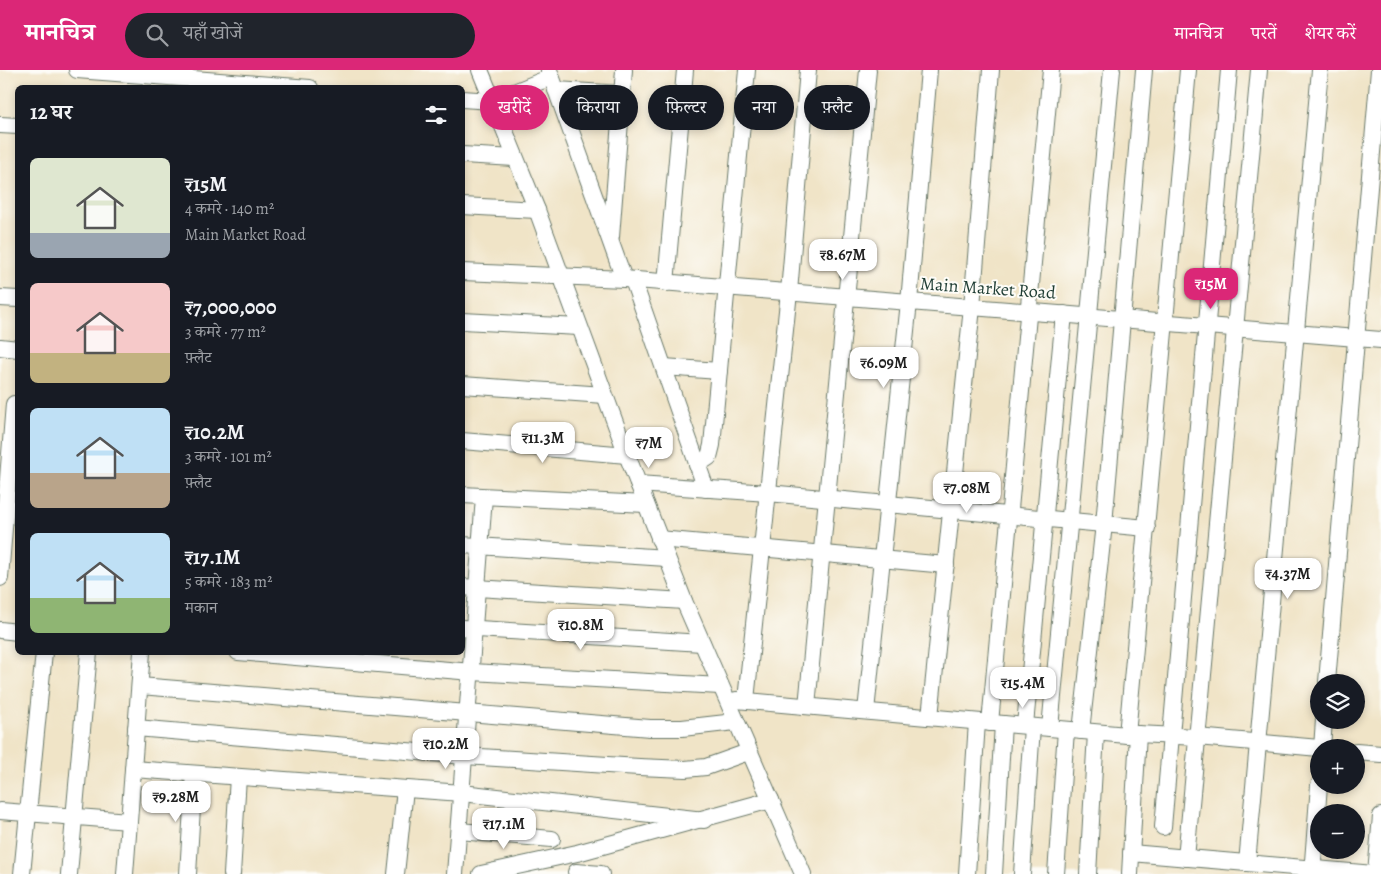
<!DOCTYPE html>
<html lang="hi">
<head>
<meta charset="utf-8">
<style>
	:root { --surface:#171b24; --page:#20242c; --text:#f1f3f6; --muted:#9ea1a6; --accent:#db2777 }
	body { margin:0; font-family:Alegreya,"Noto Serif Devanagari",serif; background:var(--page); color:var(--text); height:100vh; display:flex; flex-direction:column; font-size:19px; white-space:nowrap }
	* { box-sizing:border-box; margin:0 }
	p { font-size:16px; color:var(--muted) }
	.icon { flex:none; width:28px; height:28px; fill:none; stroke:currentColor; stroke-width:2; stroke-linecap:round; stroke-linejoin:round }
	.map { position:relative; flex:1; overflow:hidden }
	.side { position:absolute; left:15px; top:15px; width:450px; height:570px; display:flex; flex-direction:column; background:var(--surface); border-radius:8px; box-shadow:0 2px 8px #0003 }
	.side>* { flex:none }
	.banner { position:absolute; left:480px; top:15px; width:475px; height:45px; display:flex; gap:10px }
	.controls { position:absolute; left:1310px; top:604px; display:grid; gap:10px }
	.controls a { display:grid; place-items:center; width:55px; height:55px; border-radius:50%; background:var(--surface); box-shadow:0 2px 8px #0003; font-size:25px }
	.price { position:absolute; translate:-50% -42px; padding:0 11px; border-radius:10px; background:#fff; color:#222; font-size:16px; line-height:32px; filter:drop-shadow(0 1px 2px #0008) }
	.price::after { content:''; position:absolute; left:50%; top:30px; width:15px; height:11px; margin-left:-8px; background:inherit; clip-path:polygon(0 0,100% 0,50% 100%) }
	.price.selected { background:var(--accent); color:#fff }
	ul { padding:0; list-style:none }
	li { display:flex; align-items:center; gap:15px; height:125px; padding:0 15px }
	li span { display:grid; place-items:center; flex:none; width:140px; height:100px; border-radius:8px; color:#555 }
	li>.icon { margin-inline-start:auto }
	span .icon { width:60px; height:60px; fill:#fffc; stroke-width:1 }
	li b { font-size:21px }
	h2 { display:flex; justify-content:space-between; align-items:center; height:60px; padding:0 15px; font-size:21px }
	.chip { padding:0 18px; border-radius:22px; background:var(--surface); box-shadow:0 2px 8px #0003; font-size:18px; line-height:45px }
	.chip.selected { background:var(--accent); color:#fff }
	header { display:flex; align-items:center; gap:30px; box-sizing:border-box; height:70px; padding:0 25px; background:var(--accent); color:#fff }
	header strong { font-size:24px }
	nav { display:flex; gap:28px; margin-inline-start:auto; font-size:18px }
	.search { width:350px; height:45px; background:var(--page); display:flex; align-items:center; gap:12px; box-sizing:border-box; padding:0 18px; border-radius:28px; color:var(--muted); font-size:19px }
	.map>svg:first-child { display:block }
</style>
</head>
<body>
<header>
<strong>मानचित्र</strong>
<div class="search"><svg class="icon" aria-label="search" viewBox="0 0 24 24"><circle cx="10" cy="10" r="6"/><path d="M15 15l6 6"/></svg>यहाँ खोजें</div>
<nav><a>मानचित्र</a><a>परतें</a><a>शेयर करें</a></nav>
</header>
<div class="map">
<svg width="1381" height="804" viewBox="0 0 1381 804">
	<rect width="100%" height="100%" fill="#fdfcf7"/>
	<filter id="ink" filterUnits="userSpaceOnUse"><feTurbulence type="fractalNoise" baseFrequency=".02" numOctaves="2"/><feDisplacementMap in="SourceGraphic" scale="10" xChannelSelector="R" yChannelSelector="G"/><feConvolveMatrix kernelMatrix="1 2 1 2 8 2 1 2 1" color-interpolation-filters="sRGB"/></filter>
	<filter id="wash" filterUnits="userSpaceOnUse"><feTurbulence type="fractalNoise" baseFrequency=".0096" numOctaves="4" result="noise"/><feDisplacementMap in="SourceGraphic" scale="20" xChannelSelector="R" yChannelSelector="G"/><feGaussianBlur stdDeviation="1.12" result="paint"/><feColorMatrix in="noise" values="0 0 0 0 0 0 0 0 0 0 0 0 0 0 0 0 0 1.4 0 .05"/><feComposite in="paint" operator="in"/></filter>
	<g filter="url(#wash)">
		<rect width="100%" height="100%" fill="#f0e4c7"/>
	</g>
	<g filter="url(#ink)">
		<g fill="none" stroke-linecap="round" stroke-linejoin="round">
			<defs>
				<g id="minor">
					<polyline points="77,0 310,18"/>
					<polyline points="480,0 537,140 627,385 684,531 803,804"/>
					<polyline points="549,0 624,209"/>
					<polyline points="556,20 622,24"/>
					<polyline points="462,29 492,31 551,7"/>
					<polyline points="0,55 18,56"/>
					<polyline points="462,85 515,88"/>
					<polyline points="462,136 537,140"/>
					<polyline points="611,167 624,0"/>
					<polyline points="462,202 624,209 1381,270"/>
					<polyline points="633,210 706,419"/>
					<polyline points="666,213 685,0"/>
					<polyline points="0,228 18,229"/>
					<polyline points="462,251 579,257"/>
					<polyline points="0,277 18,279"/>
					<polyline points="664,297 719,301"/>
					<polyline points="462,315 604,325"/>
					<polyline points="462,371 627,385"/>
					<polyline points="697,395 709,387 712,375 747,0"/>
					<polyline points="638,414 768,423 1147,458"/>
					<polyline points="462,425 646,434"/>
					<polyline points="659,469 946,495"/>
					<polyline points="462,475 667,488"/>
					<polyline points="0,508 14,334"/>
					<polyline points="462,517 684,531"/>
					<polyline points="462,558 702,573"/>
					<polyline points="0,560 18,562"/>
					<polyline points="238,582 472,602 720,616"/>
					<polyline points="1327,612 1379,0"/>
					<polyline points="140,616 650,658 682,658 735,652"/>
					<polyline points="736,630 1127,665 1138,664 1197,667 1319,678"/>
					<polyline points="746,630 789,222 808,0"/>
					<polyline points="807,636 868,0"/>
					<polyline points="866,641 909,232 929,0"/>
					<polyline points="930,647 972,237 991,0"/>
					<polyline points="990,653 1051,0"/>
					<polyline points="1025,655 1064,244"/>
					<polyline points="136,658 465,686 639,697 685,699 706,697 748,682"/>
					<polyline points="1050,658 1112,0"/>
					<polyline points="1081,661 1104,454 1144,0"/>
					<polyline points="1127,665 1188,0"/>
					<polyline points="1322,678 1324,650"/>
					<polyline points="1356,682 1381,684"/>
					<polyline points="133,699 462,723 704,750"/>
					<polyline points="0,741 129,751"/>
					<polyline points="1163,757 1229,0"/>
					<polyline points="459,761 552,769"/>
					<polyline points="1131,783 1374,804"/>
					<polyline points="1186,788 1259,0"/>
					<polyline points="1247,793 1320,0"/>
					<polyline points="576,802 601,804"/>
					<polyline points="22,804 44,582"/>
					<polyline points="69,804 89,582"/>
					<polyline points="125,804 142,582"/>
					<polyline points="188,804 194,704"/>
					<polyline points="232,804 238,707"/>
					<polyline points="396,804 405,719"/>
					<polyline points="455,804 484,427"/>
					<polyline points="481,804 577,783 771,730"/>
					<polyline points="967,804 977,652"/>
					<polyline points="994,804 1003,654"/>
					<polyline points="1022,804 1032,657"/>
					<polyline points="1056,804 1066,660"/>
					<polyline points="1088,804 1096,663"/>
					<polyline points="1130,804 1138,664"/>
					<polyline points="1312,804 1319,715"/>
					<polyline points="1376,804 1381,746"/>
				</g>
			</defs>
			<!-- minor casing -->
			<use href="#minor" stroke="#687767" stroke-width="18"/>
			<!-- minor -->
			<use href="#minor" stroke="#fff" stroke-width="16"/>
		</g>
	</g>
	<g text-anchor="middle" stroke-width="4" stroke-linejoin="round" paint-order="stroke">
		<!-- street labels -->
		<g font-size="18" fill="#1f3d34" stroke="#fdfcf7">
			<text transform="translate(988 218) rotate(4)" y="6">Main Market Road</text>
		</g>
	</g>
</svg>
<div class="controls">
<a><svg class="icon" aria-label="layers" viewBox="0 0 24 24"><path d="M12 4l9 5-9 5-9-5zM3 14l9 5 9-5"/></svg></a>
<a>+</a>
<a>−</a>
</div>
<b class="price" style="left:843px;top:211px">₹8.67M</b>
<b class="price selected" style="left:1211px;top:240px">₹15M</b>
<b class="price" style="left:884px;top:319px">₹6.09M</b>
<b class="price" style="left:543px;top:394px">₹11.3M</b>
<b class="price" style="left:649px;top:399px">₹7M</b>
<b class="price" style="left:967px;top:444px">₹7.08M</b>
<b class="price" style="left:1288px;top:530px">₹4.37M</b>
<b class="price" style="left:581px;top:581px">₹10.8M</b>
<b class="price" style="left:1023px;top:639px">₹15.4M</b>
<b class="price" style="left:446px;top:700px">₹10.2M</b>
<b class="price" style="left:176px;top:753px">₹9.28M</b>
<b class="price" style="left:504px;top:780px">₹17.1M</b>
<div class="banner">
<a class="chip selected">खरीदें</a>
<a class="chip">किराया</a>
<a class="chip">फ़िल्टर</a>
<a class="chip">नया</a>
<a class="chip">फ़्लैट</a>
</div>
<section class="side">
<h2>12 घर<svg class="icon" aria-label="filters" viewBox="0 0 24 24"><path d="M4 7h16M4 17h16"/><circle cx="9" cy="7" r="2"/><circle cx="15" cy="17" r="2"/></svg></h2>
<ul>
<li><span style="background:linear-gradient(#dfe7d0 75%,#9aa5b1 0)"><svg class="icon" aria-label="home" viewBox="0 0 24 24"><path d="M3 11l9-7 9 7M6 9v11h12V9"/></svg></span><div><b>₹15M</b><p>4 कमरे · 140 m²</p><p>Main Market Road</p></div></li>
<li><span style="background:linear-gradient(#f6c9c9 70%,#c2b280 0)"><svg class="icon" aria-label="home" viewBox="0 0 24 24"><path d="M3 11l9-7 9 7M6 9v11h12V9"/></svg></span><div><b>₹7,000,000</b><p>3 कमरे · 77 m²</p><p>फ़्लैट</p></div></li>
<li><span style="background:linear-gradient(#bfe0f5 65%,#b9a48a 0)"><svg class="icon" aria-label="home" viewBox="0 0 24 24"><path d="M3 11l9-7 9 7M6 9v11h12V9"/></svg></span><div><b>₹10.2M</b><p>3 कमरे · 101 m²</p><p>फ़्लैट</p></div></li>
<li><span style="background:linear-gradient(#bfe0f5 65%,#8fb573 0)"><svg class="icon" aria-label="home" viewBox="0 0 24 24"><path d="M3 11l9-7 9 7M6 9v11h12V9"/></svg></span><div><b>₹17.1M</b><p>5 कमरे · 183 m²</p><p>मकान</p></div></li>
</ul>
</section>
</div>
</body>
</html>
